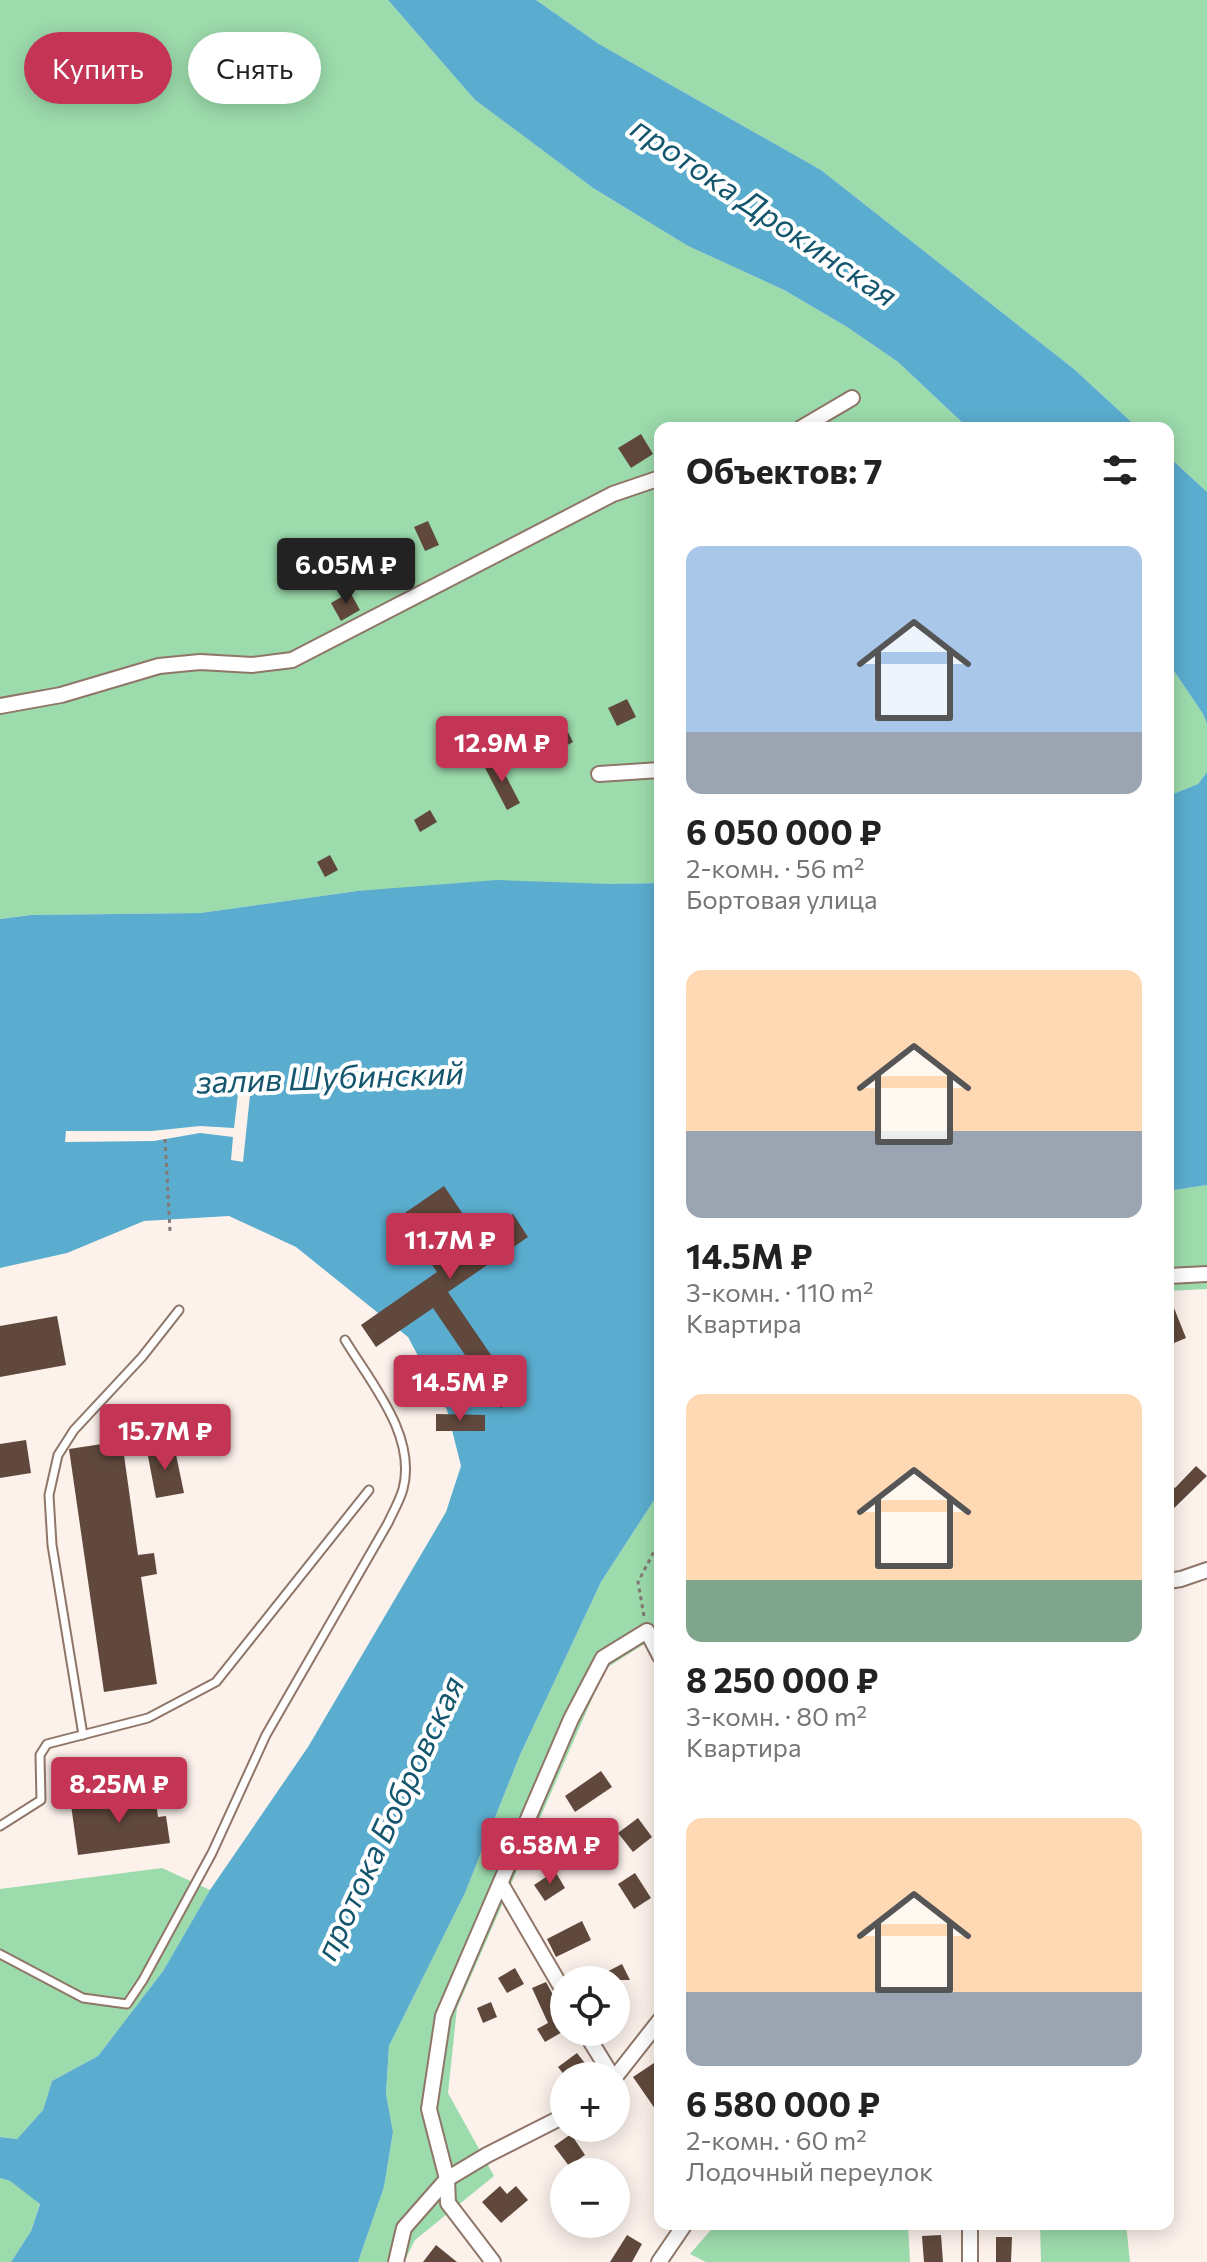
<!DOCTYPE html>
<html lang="ru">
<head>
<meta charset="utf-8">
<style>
	:root { --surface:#fff; --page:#f6f6f6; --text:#222; --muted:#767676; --accent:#c43455 }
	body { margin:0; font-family:Commissioner,sans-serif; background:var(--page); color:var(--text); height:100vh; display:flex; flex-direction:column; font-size:30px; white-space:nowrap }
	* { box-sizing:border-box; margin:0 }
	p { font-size:26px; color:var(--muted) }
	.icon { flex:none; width:44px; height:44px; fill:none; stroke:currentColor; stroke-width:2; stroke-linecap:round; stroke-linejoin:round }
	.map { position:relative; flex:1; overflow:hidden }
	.details { position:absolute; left:654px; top:422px; width:520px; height:1808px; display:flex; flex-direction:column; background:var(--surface); border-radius:16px; box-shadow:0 4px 20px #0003 }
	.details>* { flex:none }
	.banner { position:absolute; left:24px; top:32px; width:510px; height:72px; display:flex; gap:16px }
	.fabs { position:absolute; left:550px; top:1966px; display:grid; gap:16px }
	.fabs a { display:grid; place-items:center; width:80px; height:80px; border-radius:50%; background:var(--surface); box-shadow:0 4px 20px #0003; font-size:40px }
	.price { position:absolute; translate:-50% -68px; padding:0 18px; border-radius:8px; background:var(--accent); color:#fff; font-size:26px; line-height:52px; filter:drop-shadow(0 2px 4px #0008) }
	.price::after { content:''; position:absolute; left:50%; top:48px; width:24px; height:18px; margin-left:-12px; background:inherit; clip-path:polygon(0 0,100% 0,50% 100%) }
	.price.current { background:#222; color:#fff }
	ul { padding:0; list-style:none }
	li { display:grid; align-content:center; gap:16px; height:424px; padding:0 32px }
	li span { display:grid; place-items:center; height:248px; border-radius:16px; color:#555 }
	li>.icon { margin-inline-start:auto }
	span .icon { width:144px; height:144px; fill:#fffc; stroke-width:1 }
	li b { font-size:34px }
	h2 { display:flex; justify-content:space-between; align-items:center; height:96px; padding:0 32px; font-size:34px }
	.chip { padding:0 28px; border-radius:36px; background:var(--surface); box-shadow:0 4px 20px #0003; font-size:28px; line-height:72px }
	.chip.current { background:var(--accent); color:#fff }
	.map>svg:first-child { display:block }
</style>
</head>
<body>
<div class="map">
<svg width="1207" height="2262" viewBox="0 0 1207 2262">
	<rect width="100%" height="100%" fill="#fcf1eb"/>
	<!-- green -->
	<g fill="#9cdbac">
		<polygon points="0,0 388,0 475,100 593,188 688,246 784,290 847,327 898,362 968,428 660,428 660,883 357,891 200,913 31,915 0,919"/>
		<polygon points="536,0 1207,0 1207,492 1168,456 1168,428 1138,428 1074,369 821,170 599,44"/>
		<polygon points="1168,662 1203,714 1207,724 1207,772 1198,784 1168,796"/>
		<polygon points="1207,1185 1207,1289 1168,1291 1168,1191"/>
		<polygon points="660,1491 660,1634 605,1669 457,2008 448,2093 494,2176 415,2240 404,2262 358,2262 384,2187 393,2132 386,2094 389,2046 465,1893 520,1755 601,1582"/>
		<polygon points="162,1868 210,1890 163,1971 98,2056 52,2081 43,2110 17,2139 0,2137 0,1889"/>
		<polygon points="0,2178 10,2181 40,2203 31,2231 11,2262 0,2262"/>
		<polygon points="716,2224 908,2224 910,2262 706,2262 690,2254"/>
		<polygon points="1040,2224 1126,2224 1130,2262 1041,2262"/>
	</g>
	<!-- water -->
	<g fill="#5badcf">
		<polygon points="388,0 536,0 599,44 821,170 1074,369 1138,428 968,428 898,362 847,327 784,290 688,246 593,188 475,100"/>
		<polygon points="1168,456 1207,492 1207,724 1203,714 1168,662"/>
		<polygon points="1207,772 1207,1185 1168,1191 1168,796 1198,784"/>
		<polygon points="497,880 610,884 660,883 660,1491 601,1582 520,1755 465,1893 389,2046 386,2094 393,2132 384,2187 358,2262 11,2262 31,2231 40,2204 10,2181 0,2178 0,2137 17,2139 43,2110 52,2081 98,2056 163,1971 210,1890 308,1747 446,1512 461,1466 447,1410 408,1337 296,1247 229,1216 144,1221 67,1253 0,1268 0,919 31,915 200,913 357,891"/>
	</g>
	<!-- pier -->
	<polygon fill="#fcf1eb" points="238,1094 250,1095 243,1162 231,1160 233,1137 200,1133 154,1141 65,1142 66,1131 152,1131 200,1126 234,1128"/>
	<!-- building -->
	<g fill="#60493c">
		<polygon points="641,434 653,454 631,468 618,448"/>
		<polygon points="428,521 439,545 425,551 414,527"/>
		<polygon points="350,592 360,610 341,621 331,603"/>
		<polygon points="627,699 636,717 617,726 608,708"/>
		<polygon points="566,728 573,742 560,749 552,735"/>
		<polygon points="497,759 520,803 507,810 484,766"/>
		<polygon points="430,810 437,822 420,832 414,820"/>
		<polygon points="330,855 338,870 325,877 317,862"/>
		<polygon points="444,1186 479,1238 513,1214 528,1237 448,1292 519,1396 501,1408 433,1308 376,1347 361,1325 437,1272 399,1217"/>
		<polygon points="1168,1293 1186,1338 1174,1343 1168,1327"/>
		<polygon points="57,1316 66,1365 0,1377 0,1326"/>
		<polygon points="436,1414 485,1415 485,1431 436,1431"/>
		<polygon points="26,1440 31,1473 0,1478 0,1444"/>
		<polygon points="122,1441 138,1555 154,1553 157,1574 141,1577 157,1684 104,1692 69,1449"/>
		<polygon points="174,1445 184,1493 156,1498 147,1451"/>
		<polygon points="1196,1466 1207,1476 1168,1514 1168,1482 1175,1488"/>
		<polygon points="601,1771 612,1787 575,1812 565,1796"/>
		<polygon points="155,1794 158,1817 166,1816 170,1843 78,1855 71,1805"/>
		<polygon points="638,1818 652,1837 633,1852 618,1833"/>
		<polygon points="555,1871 565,1888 545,1901 534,1885"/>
		<polygon points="635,1873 651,1898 634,1909 618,1884"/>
		<polygon points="582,1921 591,1940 556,1957 547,1939"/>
		<polygon points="622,1964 630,1980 591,1980"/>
		<polygon points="515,1968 524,1984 507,1993 498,1978"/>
		<polygon points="546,1982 564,2015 564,2031 545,2042 537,2029 548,2023 532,1988"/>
		<polygon points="491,2002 497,2017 483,2023 477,2008"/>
		<polygon points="577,2053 591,2071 584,2076 565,2076 558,2067"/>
		<polygon points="660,2059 660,2116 633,2077"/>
		<polygon points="571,2134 585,2155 569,2166 554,2146"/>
		<polygon points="500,2186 507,2194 516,2186 528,2200 501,2223 482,2202"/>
		<polygon points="627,2235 642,2244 632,2262 610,2262"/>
		<polygon points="941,2235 943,2262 924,2262 922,2236"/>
		<polygon points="996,2237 1012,2237 1011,2262 996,2262"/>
		<polygon points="436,2245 457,2262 423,2262"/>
	</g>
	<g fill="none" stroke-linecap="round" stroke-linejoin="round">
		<defs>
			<g id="lane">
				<polyline points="83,1735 52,1545 49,1495 58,1455 74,1430 142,1357 179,1310"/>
				<polyline points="0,1826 41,1800 40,1755 47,1744 148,1718 216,1682 369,1490"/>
				<path d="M0,1954L83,1998L127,2004L143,1980L212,1853L266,1735L388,1523C393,1512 400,1500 403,1489C417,1436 371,1383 345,1340"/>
			</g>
			<g id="street">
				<polyline points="801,428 852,398"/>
				<polyline points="0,706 61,695 159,666 200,662 252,665 292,660 613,494 660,478"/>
				<polyline points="599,774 660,770"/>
				<polyline points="1168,1276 1207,1274"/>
				<polyline points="1168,1581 1181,1579 1207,1570"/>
				<polyline points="501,1884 564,1992"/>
				<polyline points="585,2032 612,2076"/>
				<polyline points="616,2076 660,2020"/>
				<polyline points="396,2262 404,2228 447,2179 487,2155 564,2116"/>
				<polyline points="493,2262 448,2203 447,2179 429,2109 443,2016 571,1719 603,1658 647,1631 660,1656"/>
				<polyline points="659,2262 685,2224"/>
				<polyline points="970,2262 970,2224"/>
			</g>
		</defs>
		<!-- lane casing -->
		<use href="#lane" stroke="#8f7668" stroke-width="11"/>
		<!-- street casing -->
		<use href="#street" stroke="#8f7668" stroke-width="18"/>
		<!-- path -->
		<g stroke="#837973" stroke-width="3" stroke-dasharray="4 4" stroke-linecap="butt">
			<polyline points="165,1139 170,1231"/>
			<polyline points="644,1616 638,1582 660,1540"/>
		</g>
		<!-- lane -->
		<use href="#lane" stroke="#fff" stroke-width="7"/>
		<!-- street -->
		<use href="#street" stroke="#fff" stroke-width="14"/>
	</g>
	<g text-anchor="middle" stroke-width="8" stroke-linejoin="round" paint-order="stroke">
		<!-- water labels -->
		<g font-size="32" font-style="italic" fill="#14566e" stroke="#fff">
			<text transform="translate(764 212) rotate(34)" y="11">протока Дрокинская</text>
			<text transform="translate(330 1078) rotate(-2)" y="11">залив Шубинский</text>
			<text transform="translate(390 1818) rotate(-65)" y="11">протока Бобровская</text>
		</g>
	</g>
</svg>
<div class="fabs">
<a><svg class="icon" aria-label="locate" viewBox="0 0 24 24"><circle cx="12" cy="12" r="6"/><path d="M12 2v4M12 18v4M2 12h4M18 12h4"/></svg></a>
<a>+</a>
<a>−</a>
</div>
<b class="price current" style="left:346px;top:606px">6.05M ₽</b>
<b class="price" style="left:502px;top:784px">12.9M ₽</b>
<b class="price" style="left:450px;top:1281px">11.7M ₽</b>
<b class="price" style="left:460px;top:1423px">14.5M ₽</b>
<b class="price" style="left:165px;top:1472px">15.7M ₽</b>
<b class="price" style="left:119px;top:1825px">8.25M ₽</b>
<b class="price" style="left:550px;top:1886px">6.58M ₽</b>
<div class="banner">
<a class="chip current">Купить</a>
<a class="chip">Снять</a>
</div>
<section class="details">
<h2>Объектов: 7<svg class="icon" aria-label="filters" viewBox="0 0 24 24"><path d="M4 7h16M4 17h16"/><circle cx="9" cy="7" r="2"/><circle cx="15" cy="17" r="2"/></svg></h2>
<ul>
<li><span style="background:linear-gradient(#a9c7e8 75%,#9aa5b1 0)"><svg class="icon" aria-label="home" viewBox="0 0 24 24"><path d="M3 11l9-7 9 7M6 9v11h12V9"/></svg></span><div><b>6 050 000 ₽</b><p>2-комн. · 56 m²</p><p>Бортовая улица</p></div></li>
<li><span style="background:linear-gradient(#ffd9b3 65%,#9aa5b1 0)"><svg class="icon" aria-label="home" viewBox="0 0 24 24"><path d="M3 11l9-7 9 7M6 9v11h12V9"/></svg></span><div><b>14.5M ₽</b><p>3-комн. · 110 m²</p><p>Квартира</p></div></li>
<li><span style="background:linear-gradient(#ffd9b3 75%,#7fa58c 0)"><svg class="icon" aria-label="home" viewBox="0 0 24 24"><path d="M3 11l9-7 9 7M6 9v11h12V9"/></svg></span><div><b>8 250 000 ₽</b><p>3-комн. · 80 m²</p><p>Квартира</p></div></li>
<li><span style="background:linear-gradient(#ffd9b3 70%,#9aa5b1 0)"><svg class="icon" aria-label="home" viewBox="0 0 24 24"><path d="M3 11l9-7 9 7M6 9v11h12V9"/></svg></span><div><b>6 580 000 ₽</b><p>2-комн. · 60 m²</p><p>Лодочный переулок</p></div></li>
</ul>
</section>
</div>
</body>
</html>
